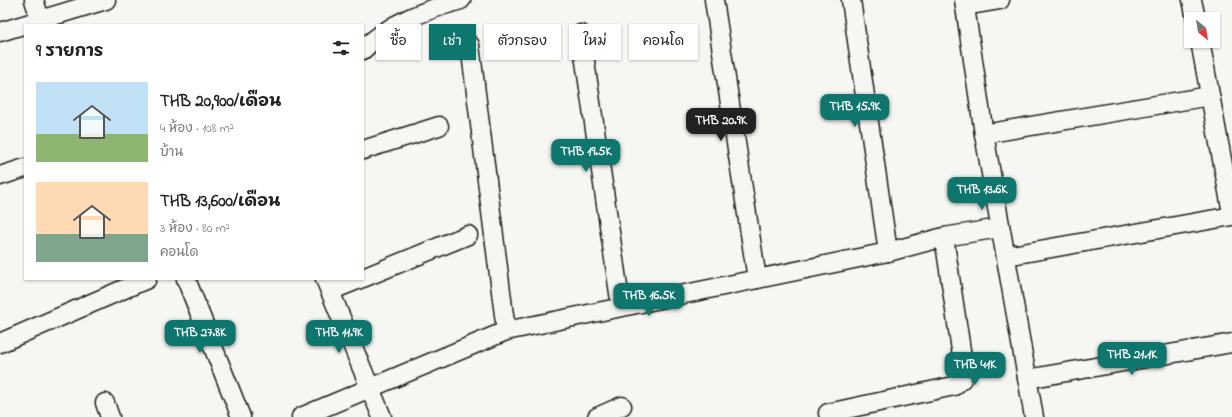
<!DOCTYPE html>
<html lang="th">
<head>
<meta charset="utf-8">
<style>
	:root { --surface:#fff; --page:#f6f6f6; --text:#222; --muted:#767676; --accent:#0f766e }
	body { margin:0; font-family:"Indie Flower","Playpen Sans Thai",sans-serif; background:var(--page); color:var(--text); height:100vh; display:flex; flex-direction:column; font-size:15px; white-space:nowrap }
	* { box-sizing:border-box; margin:0 }
	p { font-size:13px; color:var(--muted) }
	.icon { flex:none; width:22px; height:22px; fill:none; stroke:currentColor; stroke-width:2; stroke-linecap:round; stroke-linejoin:round }
	.map { position:relative; flex:1; overflow:hidden }
	.panel { position:absolute; left:24px; top:24px; width:340px; height:256px; display:flex; flex-direction:column; background:var(--surface); border-radius:0px; box-shadow:0 1px 3px #0004 }
	.panel>* { flex:none }
	.top-card { position:absolute; left:376px; top:24px; width:380px; height:36px; display:flex; gap:8px }
	.needle { width:26px; rotate:150deg }
	.buttons { position:absolute; left:1184px; top:12px; display:grid; gap:8px }
	.buttons a { display:grid; place-items:center; width:36px; height:36px; border-radius:0px; background:var(--surface); box-shadow:0 1px 3px #0004; font-size:20px }
	.price { position:absolute; translate:-50% -34px; padding:0 9px; border-radius:8px; background:var(--accent); color:#fff; font-size:13px; line-height:26px; filter:drop-shadow(0 1px 2px #0008) }
	.price::after { content:''; position:absolute; left:50%; top:24px; width:12px; height:9px; margin-left:-6px; background:inherit; clip-path:polygon(0 0,100% 0,50% 100%) }
	.price.on { background:#222; color:#fff }
	ul { padding:0; list-style:none }
	li { display:flex; align-items:center; gap:12px; height:100px; padding:0 12px }
	li span { display:grid; place-items:center; flex:none; width:112px; height:80px; border-radius:0px; color:#555 }
	li>.icon { margin-inline-start:auto }
	span .icon { width:48px; height:48px; fill:#fffc; stroke-width:1 }
	li b { font-size:17px }
	h2 { display:flex; justify-content:space-between; align-items:center; height:48px; padding:0 12px; font-size:17px }
	.pill { padding:0 14px; border-radius:0px; background:var(--surface); box-shadow:0 1px 3px #0004; font-size:14px; line-height:36px }
	.pill.on { background:var(--accent); color:#fff }
	.map>svg:first-child { display:block }
</style>
</head>
<body>
<div class="map">
<svg width="1232" height="417" viewBox="0 0 1232 417">
	<rect width="100%" height="100%" fill="#f6f6f2"/>
	<filter id="ink" filterUnits="userSpaceOnUse"><feTurbulence type="fractalNoise" baseFrequency=".025" numOctaves="2"/><feDisplacementMap in="SourceGraphic" scale="8" xChannelSelector="R" yChannelSelector="G"/><feConvolveMatrix kernelMatrix="1 2 1 2 8 2 1 2 1" color-interpolation-filters="sRGB"/></filter>
	<g filter="url(#ink)">
		<g fill="none" stroke-linecap="round" stroke-linejoin="round">
			<defs>
				<g id="minor">
					<polyline points="34,0 42,25"/>
					<polyline points="714,0 757,279"/>
					<polyline points="851,0 888,252"/>
					<polyline points="964,0 984,134 1034,417"/>
					<polyline points="1192,0 1196,19"/>
					<polyline points="965,6 1000,0"/>
					<polyline points="0,32 106,0"/>
					<polyline points="581,34 621,307"/>
					<polyline points="1200,41 1232,213"/>
					<polyline points="470,45 506,331"/>
					<path d="M363,50C388,23 426,10 461,0"/>
					<polyline points="984,134 1210,96"/>
					<polyline points="363,150 439,126"/>
					<polyline points="0,176 25,168"/>
					<polyline points="1006,256 1232,216"/>
					<polyline points="363,278 468,235"/>
					<polyline points="186,279 241,417"/>
					<polyline points="325,279 382,417"/>
					<polyline points="330,291 360,279"/>
					<polyline points="0,343 147,279"/>
					<polyline points="1027,379 1232,343"/>
					<polyline points="105,403 110,417"/>
					<polyline points="828,413 954,386 962,379 964,370 944,237"/>
					<polyline points="301,417 506,331 888,252 944,237 1000,228"/>
					<polyline points="597,417 622,406"/>
				</g>
			</defs>
			<!-- minor casing -->
			<use href="#minor" stroke="#1c1c1c" stroke-width="21"/>
			<!-- minor -->
			<use href="#minor" stroke="#f6f6f2" stroke-width="18"/>
		</g>
	</g>
</svg>
<div class="buttons">
<a><svg class="needle" viewBox="-14 -14 28 28"><path d="M0-13l5 13h-10z" fill="#e53935"/><path d="M0 13l5-13h-10z" fill="#767676"/></svg></a>
</div>
<b class="price" style="left:855px;top:128px">THB 15.9K</b>
<b class="price on" style="left:721px;top:142px">THB 20.9K</b>
<b class="price" style="left:586px;top:173px">THB 19.5K</b>
<b class="price" style="left:982px;top:211px">THB 13.6K</b>
<b class="price" style="left:649px;top:317px">THB 16.5K</b>
<b class="price" style="left:200px;top:354px">THB 27.8K</b>
<b class="price" style="left:339px;top:354px">THB 11.9K</b>
<b class="price" style="left:1132px;top:376px">THB 21.1K</b>
<b class="price" style="left:975px;top:386px">THB 41K</b>
<div class="top-card">
<a class="pill">ซื้อ</a>
<a class="pill on">เช่า</a>
<a class="pill">ตัวกรอง</a>
<a class="pill">ใหม่</a>
<a class="pill">คอนโด</a>
</div>
<section class="panel">
<h2>9 รายการ<svg class="icon" aria-label="filters" viewBox="0 0 24 24"><path d="M4 7h16M4 17h16"/><circle cx="9" cy="7" r="2"/><circle cx="15" cy="17" r="2"/></svg></h2>
<ul>
<li><span style="background:linear-gradient(#bfe0f5 65%,#8fb573 0)"><svg class="icon" aria-label="home" viewBox="0 0 24 24"><path d="M3 11l9-7 9 7M6 9v11h12V9"/></svg></span><div><b>THB 20,900/เดือน</b><p>4 ห้อง · 108 m²</p><p>บ้าน</p></div></li>
<li><span style="background:linear-gradient(#ffd9b3 65%,#7fa58c 0)"><svg class="icon" aria-label="home" viewBox="0 0 24 24"><path d="M3 11l9-7 9 7M6 9v11h12V9"/></svg></span><div><b>THB 13,600/เดือน</b><p>3 ห้อง · 80 m²</p><p>คอนโด</p></div></li>
</ul>
</section>
</div>
</body>
</html>
